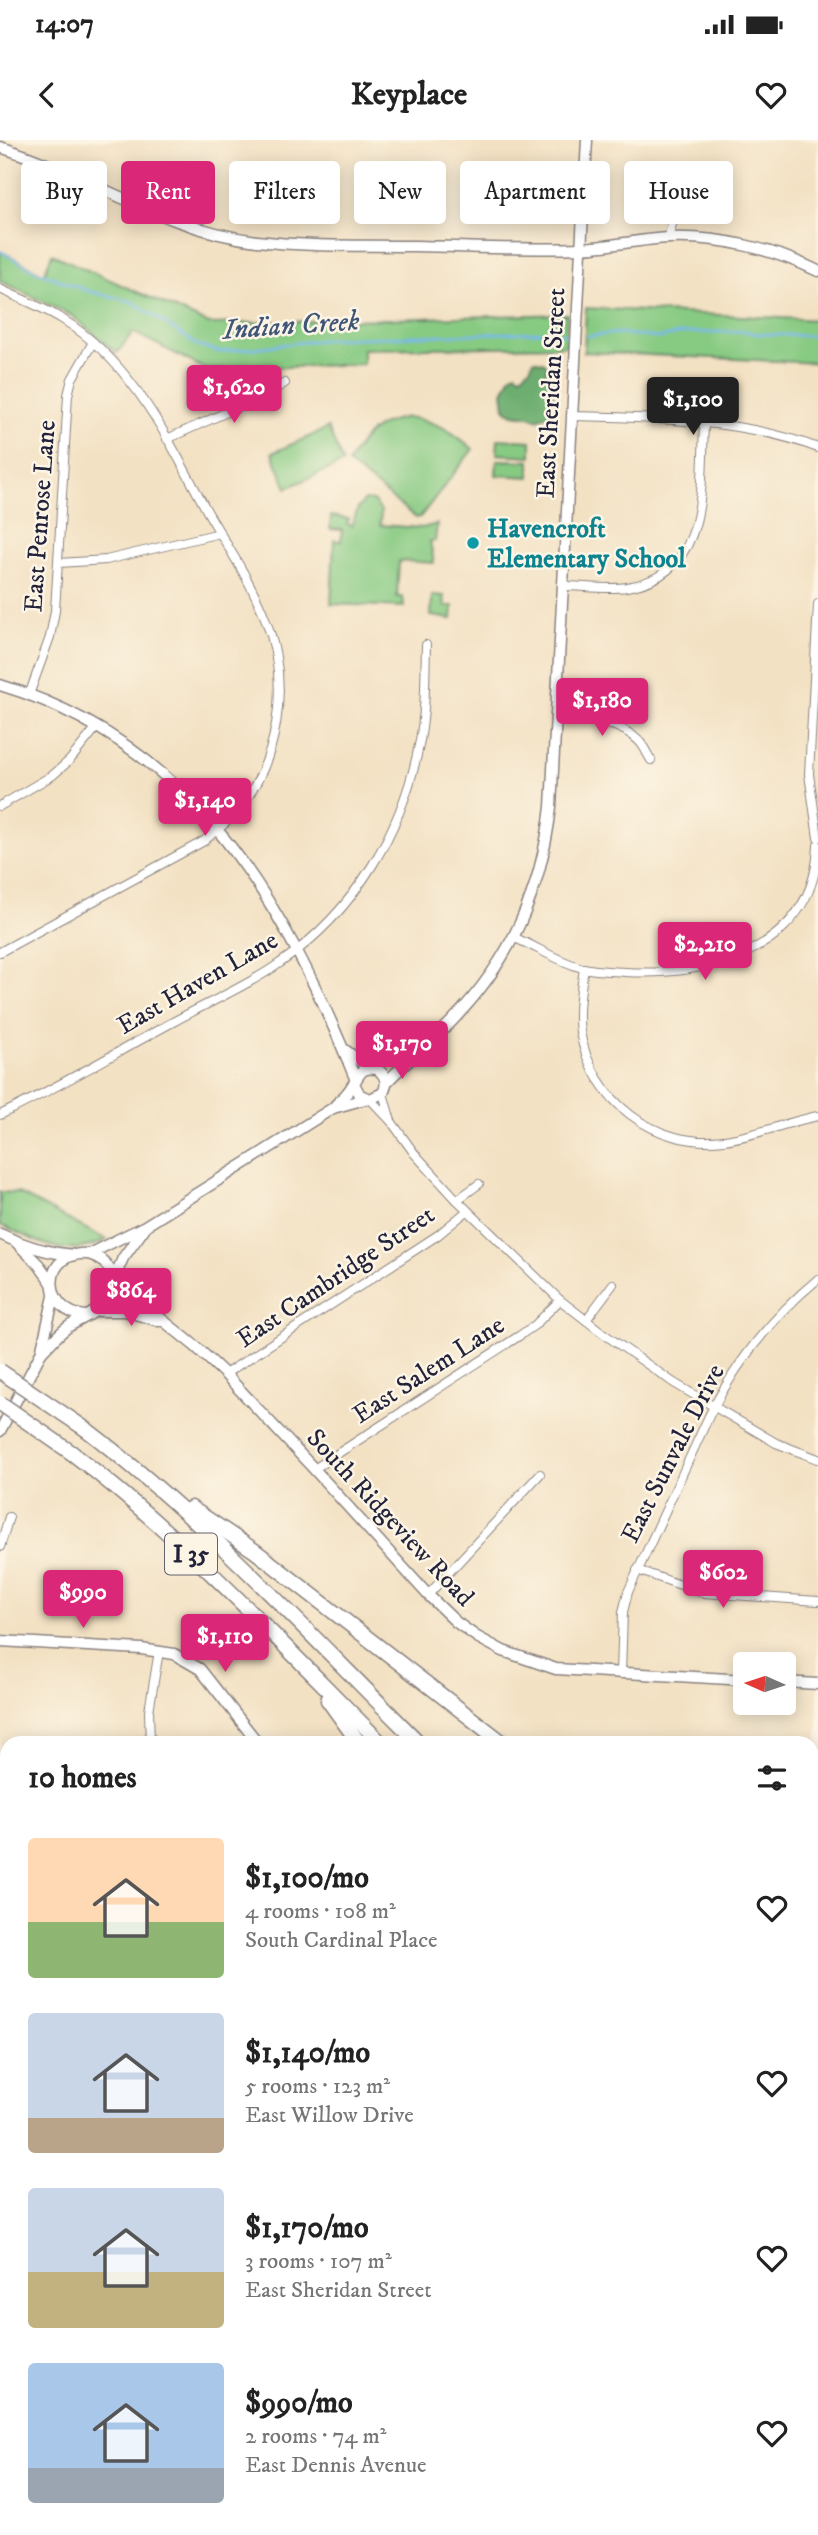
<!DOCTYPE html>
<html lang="en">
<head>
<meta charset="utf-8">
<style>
	:root { --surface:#fff; --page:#f2f2f2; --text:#222; --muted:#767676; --accent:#db2777 }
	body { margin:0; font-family:"IM FELL DW Pica",serif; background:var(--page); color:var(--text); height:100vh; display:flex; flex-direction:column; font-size:26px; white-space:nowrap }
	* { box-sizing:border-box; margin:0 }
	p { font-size:23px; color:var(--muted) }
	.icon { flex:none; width:38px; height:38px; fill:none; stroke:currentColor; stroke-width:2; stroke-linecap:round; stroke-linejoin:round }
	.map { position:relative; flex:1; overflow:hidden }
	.panel { position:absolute; left:0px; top:1596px; width:819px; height:800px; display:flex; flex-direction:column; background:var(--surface); border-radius:21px 21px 0 0; box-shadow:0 4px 18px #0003 }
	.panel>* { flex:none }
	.hud { position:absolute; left:21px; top:21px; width:777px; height:63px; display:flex; gap:14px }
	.needle { width:46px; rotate:273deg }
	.fabs { position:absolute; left:733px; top:1512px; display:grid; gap:14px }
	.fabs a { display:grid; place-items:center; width:63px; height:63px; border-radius:7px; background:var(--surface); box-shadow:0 4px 18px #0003; font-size:35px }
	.price { position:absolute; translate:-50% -60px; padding:0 16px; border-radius:7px; background:var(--accent); color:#fff; font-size:23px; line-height:46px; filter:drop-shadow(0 2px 4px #0008) }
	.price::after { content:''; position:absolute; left:50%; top:42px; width:21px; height:16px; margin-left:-10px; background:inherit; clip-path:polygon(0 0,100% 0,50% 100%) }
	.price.on { background:#222; color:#fff }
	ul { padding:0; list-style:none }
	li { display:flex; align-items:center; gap:21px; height:175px; padding:0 28px }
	li span { display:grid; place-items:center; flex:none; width:196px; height:140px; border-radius:7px; color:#555 }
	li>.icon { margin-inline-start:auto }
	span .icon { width:84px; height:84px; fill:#fffc; stroke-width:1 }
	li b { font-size:30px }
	h2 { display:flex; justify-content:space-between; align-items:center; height:84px; padding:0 28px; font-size:30px }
	.tag { padding:0 24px; border-radius:7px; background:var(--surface); box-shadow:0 4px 18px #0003; font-size:24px; line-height:63px }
	.tag.on { background:var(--accent); color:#fff }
	.status { display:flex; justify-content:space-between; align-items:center; height:49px; padding:0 35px; background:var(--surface); direction:ltr }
	.status svg { height:19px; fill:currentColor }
	header { display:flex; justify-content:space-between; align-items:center; height:91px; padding:0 28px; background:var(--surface); font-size:32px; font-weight:800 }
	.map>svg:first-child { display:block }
</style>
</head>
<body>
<div class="status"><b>14:07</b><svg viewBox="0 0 49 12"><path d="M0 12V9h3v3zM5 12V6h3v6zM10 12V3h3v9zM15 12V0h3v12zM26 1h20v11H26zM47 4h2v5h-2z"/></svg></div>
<header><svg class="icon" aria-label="back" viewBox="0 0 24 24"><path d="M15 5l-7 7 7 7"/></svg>Keyplace<svg class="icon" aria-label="heart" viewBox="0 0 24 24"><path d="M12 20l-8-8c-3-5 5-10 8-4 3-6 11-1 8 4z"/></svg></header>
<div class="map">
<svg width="818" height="2395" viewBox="0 0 818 2395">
	<rect width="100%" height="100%" fill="#fcf5e5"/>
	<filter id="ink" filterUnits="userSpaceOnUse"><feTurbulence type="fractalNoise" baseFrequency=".0143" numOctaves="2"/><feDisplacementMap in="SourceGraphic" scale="14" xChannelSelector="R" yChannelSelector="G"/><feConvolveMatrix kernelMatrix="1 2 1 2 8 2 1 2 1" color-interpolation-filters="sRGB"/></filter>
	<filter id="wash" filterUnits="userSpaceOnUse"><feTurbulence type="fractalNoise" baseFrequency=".00686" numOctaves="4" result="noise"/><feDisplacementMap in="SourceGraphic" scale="28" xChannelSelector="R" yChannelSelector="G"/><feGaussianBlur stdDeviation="1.57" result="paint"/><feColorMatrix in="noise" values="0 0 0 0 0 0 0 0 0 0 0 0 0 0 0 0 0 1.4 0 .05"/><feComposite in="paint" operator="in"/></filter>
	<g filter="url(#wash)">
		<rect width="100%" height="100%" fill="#f3e1c3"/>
		<!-- green -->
		<g fill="#87ca82" stroke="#54765e" stroke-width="2">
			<polygon points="0,111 44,134 52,114 209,184 567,174 566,206 363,209 363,224 207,230 133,192 117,213 71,175 0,141"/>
			<polygon points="586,168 818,180 818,223 584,212"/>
			<path d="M408,277C437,282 451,290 473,309L420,377L416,378L348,323C364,295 375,282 408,277Z"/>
			<polygon points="328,288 343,323 287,348 272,313"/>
			<polygon points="498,299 531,301 531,316 497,314"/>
			<polygon points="497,320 530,321 530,337 496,335"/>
			<polygon points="365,360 373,361 381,371 380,385 422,388 437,384 435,401 430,401 434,423 399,421 397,457 403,457 404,467 331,464 334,400 341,401 342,390 330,389 331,376 349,379 347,384 352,386 358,368"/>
			<polygon points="432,455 444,456 445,466 453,466 452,479 431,476"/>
			<path d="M0,1052L18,1053L107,1100C64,1120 40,1102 0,1085Z"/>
			<polygon points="0,2361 7,2361 7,2389 451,2389 451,2395 0,2395"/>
		</g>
		<!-- forest -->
		<path fill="#6dae70" stroke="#486856" stroke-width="2" d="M534,220L545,223L547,228L545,235L555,241L554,245L547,250L555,256L554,277L548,275L537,279C526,272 514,279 505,268L503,252L511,235L516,233L521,236L530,228Z"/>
		<!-- water -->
		<polygon fill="#79b8ec" stroke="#4e6d94" stroke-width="2" points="189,2389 423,2389 420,2395 190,2395 191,2392"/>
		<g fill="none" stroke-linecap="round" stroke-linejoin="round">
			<!-- stream -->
			<g stroke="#79b8ec" stroke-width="2.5">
				<polyline points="0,111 34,130 88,151 133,162 197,205 220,212 330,199 539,192 566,194"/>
				<polyline points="588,196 619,193 659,198 684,193 745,191 757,194 818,196"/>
			</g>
		</g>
	</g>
	<g filter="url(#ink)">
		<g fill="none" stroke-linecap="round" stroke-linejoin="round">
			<defs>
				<g id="street">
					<polyline points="668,98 673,81 676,26"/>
					<path d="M0,149C21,159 42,167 62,179C134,223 168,300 207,371C227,406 251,441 265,478C291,543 280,625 232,677C223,686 213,693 204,701L0,812"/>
					<path d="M571,276C650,278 744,279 818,308"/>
					<polyline points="167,299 267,254 285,243"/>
					<polyline points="59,423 106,420 220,393"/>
					<path d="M562,446C583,446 606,450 627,447C710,434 701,346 704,283"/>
					<polyline points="818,464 809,634 818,698"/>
					<polyline points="29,555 50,497 55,471 68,255 72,239 93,202"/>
					<path d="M556,576C582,579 619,580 639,601C644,606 647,614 651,620"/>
					<polyline points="0,666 53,635 70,620 96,588"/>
					<path d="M515,798C537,807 559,822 583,828C597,831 611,831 625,832C711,837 815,809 818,705"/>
					<path d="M584,828C581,849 577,871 580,892C592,960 655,1009 724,1000C756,996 786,982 818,976"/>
					<polyline points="383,953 391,981"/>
					<polyline points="370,959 391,981 414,1013 457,1060 560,1160 604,1194 674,1243 776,1303 818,1319"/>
					<path d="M0,975C59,947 115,913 173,882C207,863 248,846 280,823C355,772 404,689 420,600C426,569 425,537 426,505"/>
					<polyline points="457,1060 479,1044"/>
					<polyline points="586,1180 613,1144"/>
					<polyline points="225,1234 438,1095 467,1071"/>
					<polyline points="314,1329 519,1196 535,1185 560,1160"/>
					<polyline points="0,1407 9,1377"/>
					<polyline points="637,1430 704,1453 818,1461"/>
					<polyline points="428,1455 540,1334"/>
					<path d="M621,1534L623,1472L628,1452L709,1276C736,1223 772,1177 818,1139"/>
					<polyline points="150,1603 149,1571 159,1511"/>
					<polyline points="0,1630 7,1630"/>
					<polyline points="0,1758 7,1758"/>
					<polyline points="0,1887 7,1888"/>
					<polyline points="0,2001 7,2001"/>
					<polyline points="0,2140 7,2141"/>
					<polyline points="0,2290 7,2290"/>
				</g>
				<g id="secondary">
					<path d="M0,7C87,34 165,90 257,101C310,107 363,105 416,106C471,107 526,110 580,108C610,107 640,99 669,98C720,96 773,109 818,131"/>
					<path d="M0,545C194,603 284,763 355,938"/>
					<polyline points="345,910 368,927"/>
					<path d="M386,943C407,920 431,903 452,881C512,819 541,752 551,667L587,0"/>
					<path d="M333,968C339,961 348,954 352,946C360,935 360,926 377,929C386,935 388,943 383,953L370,959L360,955L354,944"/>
					<path d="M0,1094C22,1105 49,1113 74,1115"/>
					<polyline points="17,1103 39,1125 52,1143"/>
					<polyline points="89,1114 145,1086 333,968 365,959"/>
					<polyline points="114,1139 123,1118 144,1089"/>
					<polyline points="114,1141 195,1206 225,1234 314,1329 428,1455 456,1482 477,1497 503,1511 556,1529 746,1540"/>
					<polyline points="99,1171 125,1171 159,1181"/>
					<path d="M41,1213C50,1204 58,1194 68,1187C89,1173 132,1161 108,1127C102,1118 91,1113 80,1114C41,1117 44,1172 85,1176"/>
					<polyline points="0,1291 41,1213 54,1156"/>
					<polyline points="0,1501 141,1509 174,1514 200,1529 258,1603"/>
					<polyline points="784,1542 818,1544"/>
					<polyline points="812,2323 818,2323"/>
					<polyline points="458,2395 458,2389"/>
				</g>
				<g id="primary">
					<polyline points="665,2389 666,2395"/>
					<polyline points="689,2395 689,2389"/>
				</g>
				<g id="highway">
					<path d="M87,1290C208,1383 311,1496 419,1603"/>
					<path d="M72,1313C185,1399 281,1503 381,1603"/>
					<polyline points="191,1368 255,1411 503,1603"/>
					<polyline points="328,1560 359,1603"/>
					<polyline points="812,1996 818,2002"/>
					<polyline points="812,2034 818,2040"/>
				</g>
			</defs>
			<!-- street casing -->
			<use href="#street" stroke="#8a827f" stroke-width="10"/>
			<!-- secondary casing -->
			<use href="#secondary" stroke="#8a827f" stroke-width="13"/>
			<!-- primary casing -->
			<use href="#primary" stroke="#8a827f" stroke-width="15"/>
			<!-- highway casing -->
			<use href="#highway" stroke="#8a827f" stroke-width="17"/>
			<!-- street -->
			<use href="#street" stroke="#fff" stroke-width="8"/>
			<!-- secondary -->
			<use href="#secondary" stroke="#fff" stroke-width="10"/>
			<!-- primary -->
			<use href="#primary" stroke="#fff" stroke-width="12"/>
			<!-- highway -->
			<use href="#highway" stroke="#fff" stroke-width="14"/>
			<defs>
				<g id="highway-bridge">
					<polyline points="0,1231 87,1290"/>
					<polyline points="0,1263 72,1313"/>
				</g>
			</defs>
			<!-- highway-bridge casing -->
			<use href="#highway-bridge" stroke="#8a827f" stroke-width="17" stroke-linecap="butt"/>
			<!-- highway-bridge -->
			<use href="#highway-bridge" stroke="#fff" stroke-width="14"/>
		</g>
	</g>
	<!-- markers -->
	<circle fill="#0f9aa8" stroke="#fcf5e5" stroke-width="2.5" cx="473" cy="403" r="7"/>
	<g text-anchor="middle" stroke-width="5" stroke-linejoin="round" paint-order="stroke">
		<!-- shield labels -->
		<rect fill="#fcf5e5" stroke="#63616e" stroke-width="2" x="165" y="1393.5" width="52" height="41" rx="5"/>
		<g font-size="24" font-weight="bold" fill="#22223b">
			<text x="191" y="1422">I 35</text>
		</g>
		<!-- street labels -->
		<g font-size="26" fill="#22223b" stroke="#fcf5e5">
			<text transform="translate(550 253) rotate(-87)" y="9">East Sheridan Street</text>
			<text transform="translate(39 376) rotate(-86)" y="9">East Penrose Lane</text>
			<text transform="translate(197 842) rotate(-30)" y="9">East Haven Lane</text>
			<text transform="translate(335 1136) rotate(-34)" y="9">East Cambridge Street</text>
			<text transform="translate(428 1229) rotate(-33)" y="9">East Salem Lane</text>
			<text transform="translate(672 1313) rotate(-63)" y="9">East Sunvale Drive</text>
			<text transform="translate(391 1377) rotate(47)" y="9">South Ridgeview Road</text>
		</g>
		<!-- culture labels -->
		<g font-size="26" font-weight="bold" fill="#0d838f" stroke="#fcf5e5" text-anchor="start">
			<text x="487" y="397">Havencroft<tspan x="487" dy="30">Elementary School</tspan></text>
		</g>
		<!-- water labels -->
		<g font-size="28" font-style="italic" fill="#405679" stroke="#fcf5e5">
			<text transform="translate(291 184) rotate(-4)" y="10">Indian Creek</text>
		</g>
	</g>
</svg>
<div class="fabs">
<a><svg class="needle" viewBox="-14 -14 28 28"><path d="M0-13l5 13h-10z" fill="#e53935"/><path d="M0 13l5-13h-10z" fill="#767676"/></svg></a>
</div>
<b class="price" style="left:234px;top:285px">$1,620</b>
<b class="price on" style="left:693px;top:297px">$1,100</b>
<b class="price" style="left:602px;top:598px">$1,180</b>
<b class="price" style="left:205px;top:698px">$1,140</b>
<b class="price" style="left:705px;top:842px">$2,210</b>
<b class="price" style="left:402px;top:941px">$1,170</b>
<b class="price" style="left:131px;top:1188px">$864</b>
<b class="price" style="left:723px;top:1470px">$602</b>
<b class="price" style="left:83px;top:1490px">$990</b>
<b class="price" style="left:225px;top:1534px">$1,110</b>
<div class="hud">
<a class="tag">Buy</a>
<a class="tag on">Rent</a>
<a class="tag">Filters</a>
<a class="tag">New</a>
<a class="tag">Apartment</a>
<a class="tag">House</a>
</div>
<section class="panel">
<h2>10 homes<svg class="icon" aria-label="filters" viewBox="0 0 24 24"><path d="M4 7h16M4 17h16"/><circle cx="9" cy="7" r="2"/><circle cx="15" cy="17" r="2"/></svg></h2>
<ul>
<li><span style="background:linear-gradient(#ffd9b3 60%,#8fb573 0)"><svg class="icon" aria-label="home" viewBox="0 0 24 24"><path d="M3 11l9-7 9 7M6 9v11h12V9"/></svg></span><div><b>$1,100/mo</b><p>4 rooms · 108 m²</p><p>South Cardinal Place</p></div><svg class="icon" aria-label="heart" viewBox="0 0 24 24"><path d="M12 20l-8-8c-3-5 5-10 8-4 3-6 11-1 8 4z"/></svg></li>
<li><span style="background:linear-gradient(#c9d6e8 75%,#b9a48a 0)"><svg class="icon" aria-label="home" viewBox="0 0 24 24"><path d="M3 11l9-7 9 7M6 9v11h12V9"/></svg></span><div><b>$1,140/mo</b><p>5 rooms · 123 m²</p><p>East Willow Drive</p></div><svg class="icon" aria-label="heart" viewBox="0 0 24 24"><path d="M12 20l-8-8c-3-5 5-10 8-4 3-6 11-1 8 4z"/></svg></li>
<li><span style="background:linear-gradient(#c9d6e8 60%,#c2b280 0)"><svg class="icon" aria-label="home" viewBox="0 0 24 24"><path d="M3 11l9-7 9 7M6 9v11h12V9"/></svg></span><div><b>$1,170/mo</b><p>3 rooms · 107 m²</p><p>East Sheridan Street</p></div><svg class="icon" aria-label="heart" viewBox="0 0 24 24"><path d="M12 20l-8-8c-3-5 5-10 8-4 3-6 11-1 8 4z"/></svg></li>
<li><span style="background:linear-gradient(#a9c7e8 75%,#9aa5b1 0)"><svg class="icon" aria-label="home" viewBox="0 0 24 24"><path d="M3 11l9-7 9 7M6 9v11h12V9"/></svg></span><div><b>$990/mo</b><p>2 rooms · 74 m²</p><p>East Dennis Avenue</p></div><svg class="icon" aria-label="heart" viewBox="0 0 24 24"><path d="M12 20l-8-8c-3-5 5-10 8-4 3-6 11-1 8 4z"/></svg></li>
</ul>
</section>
</div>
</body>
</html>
